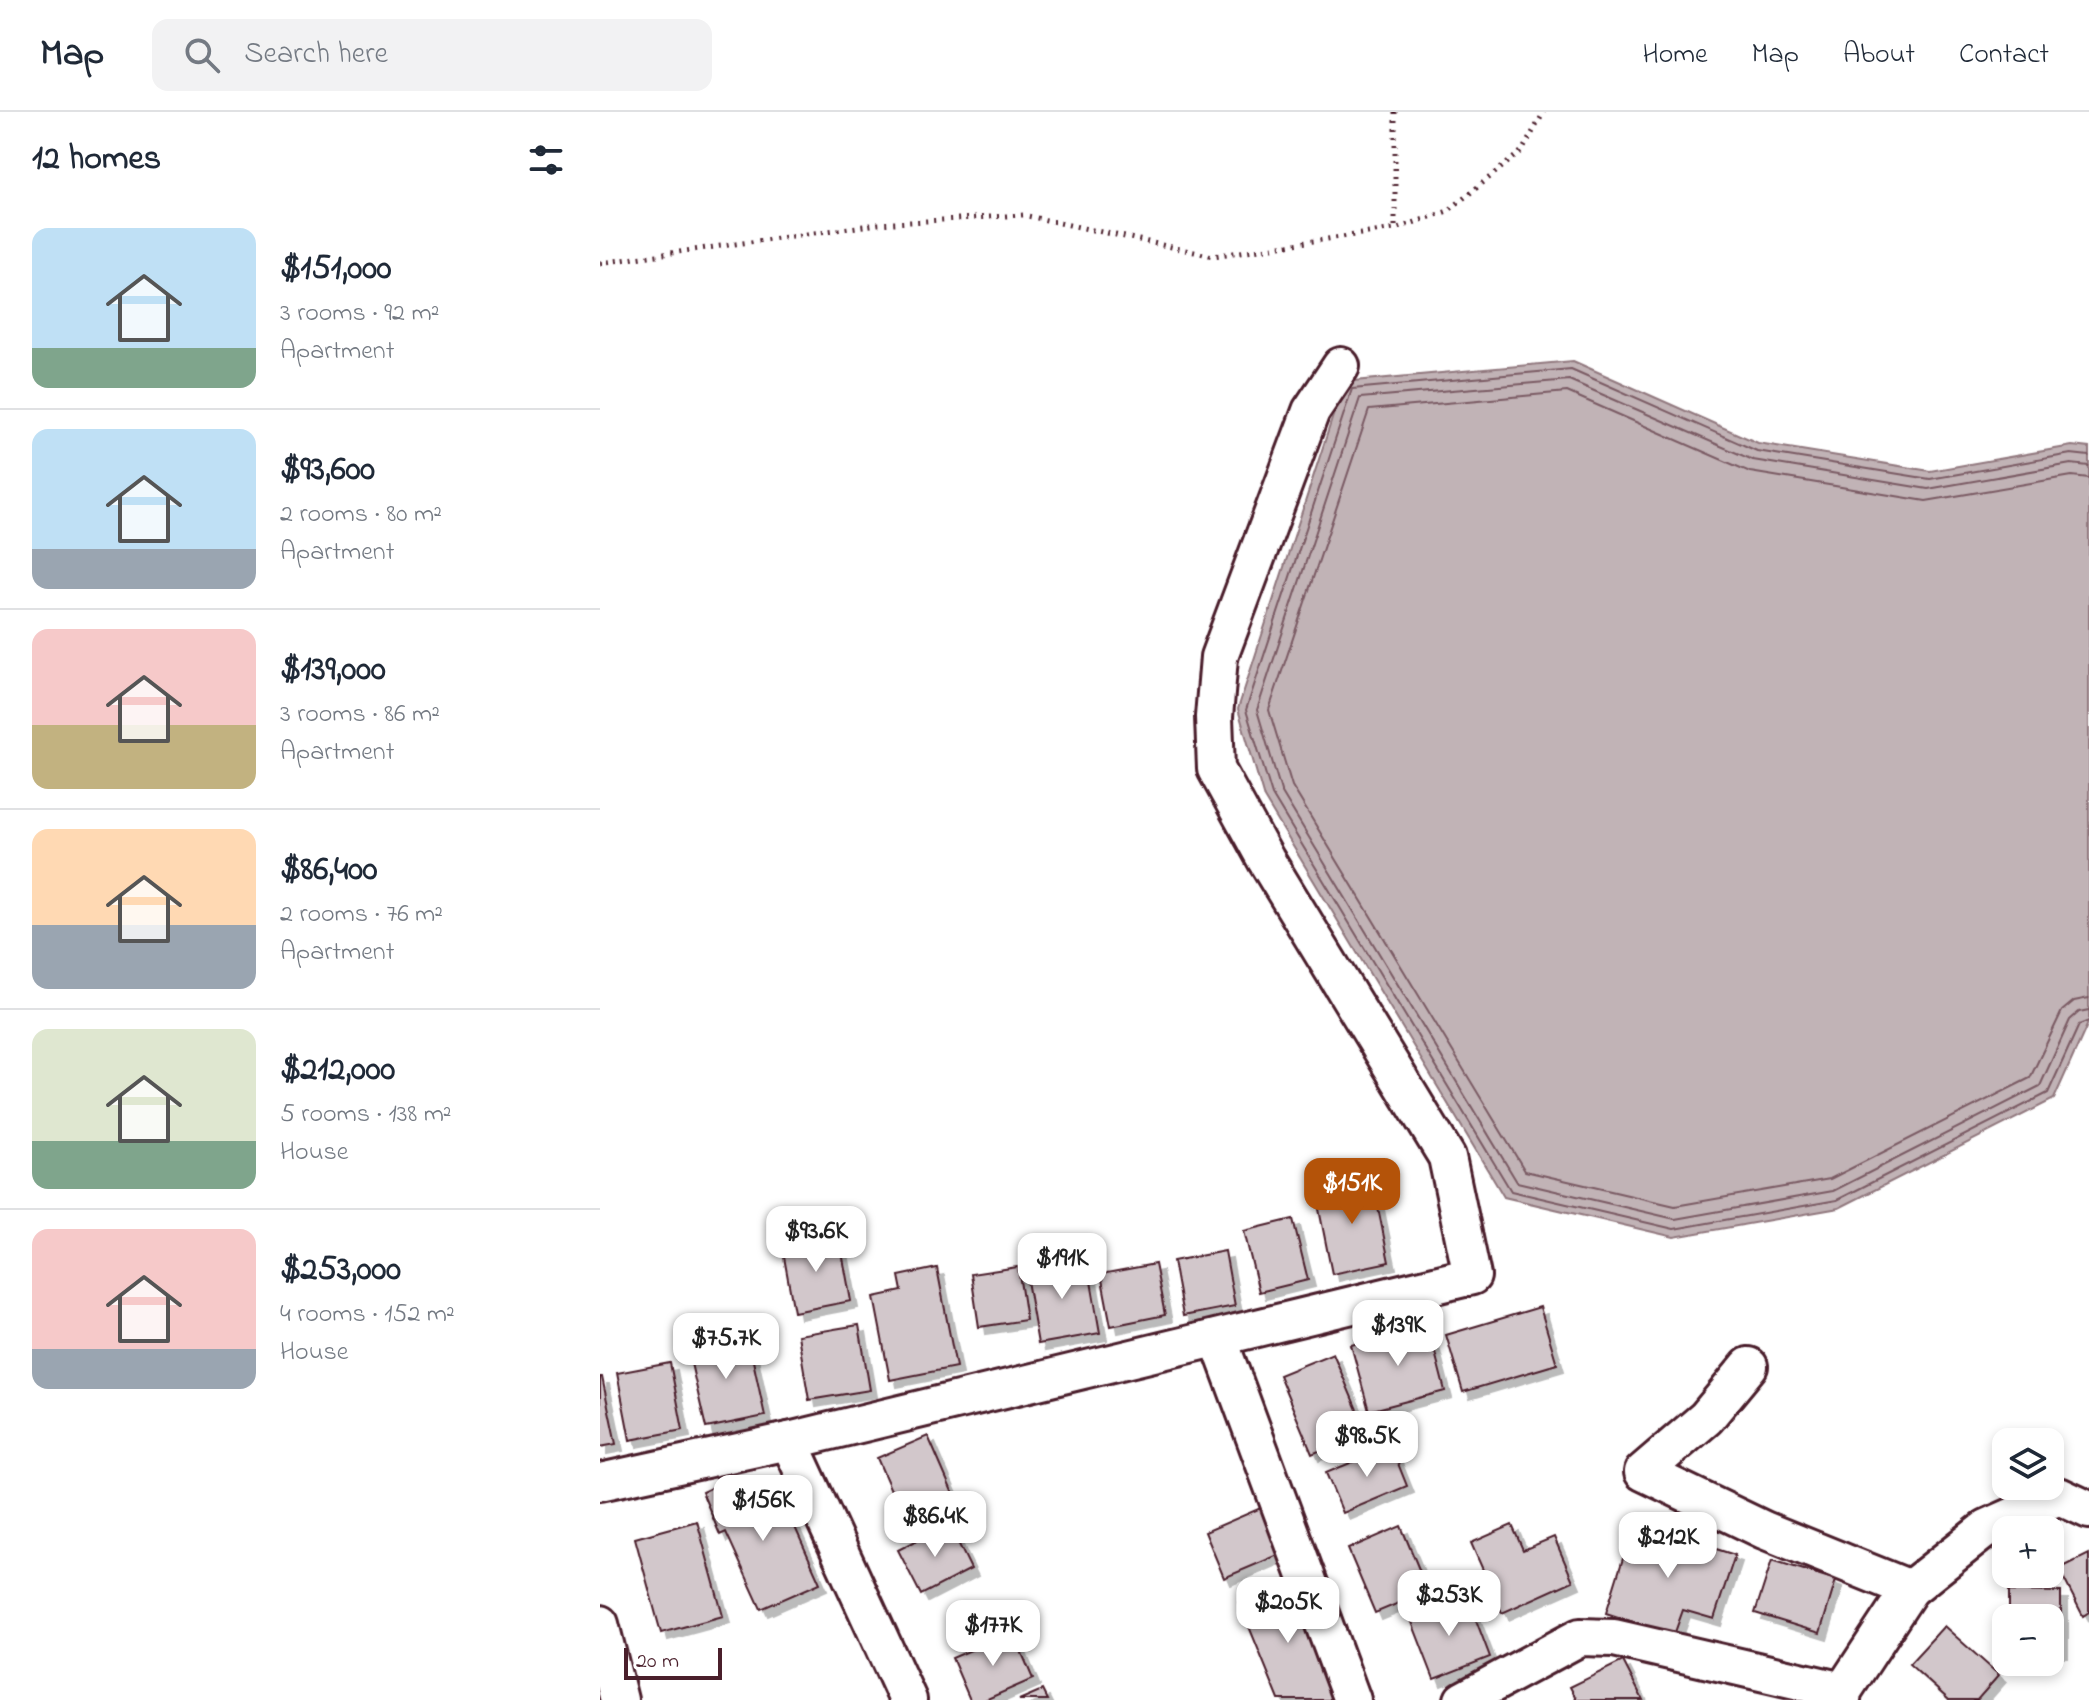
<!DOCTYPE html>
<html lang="en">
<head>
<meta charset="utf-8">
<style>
	:root { --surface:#fff; --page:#f2f2f3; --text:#1f2937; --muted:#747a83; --line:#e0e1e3; --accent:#b45309 }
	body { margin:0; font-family:"Indie Flower",sans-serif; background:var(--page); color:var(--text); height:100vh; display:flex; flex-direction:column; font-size:30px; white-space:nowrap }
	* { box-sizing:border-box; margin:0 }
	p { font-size:26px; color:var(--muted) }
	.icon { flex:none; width:44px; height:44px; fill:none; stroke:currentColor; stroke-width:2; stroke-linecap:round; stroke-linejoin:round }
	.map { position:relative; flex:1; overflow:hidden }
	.sheet { display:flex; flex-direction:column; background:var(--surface); width:600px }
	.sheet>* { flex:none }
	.tools { position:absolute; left:1392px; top:1316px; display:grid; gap:16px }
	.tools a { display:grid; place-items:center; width:72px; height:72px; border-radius:16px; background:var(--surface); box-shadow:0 4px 12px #0003; font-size:40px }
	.scale { position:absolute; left:24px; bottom:20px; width:98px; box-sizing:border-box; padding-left:8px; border:4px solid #4a1f2b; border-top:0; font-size:22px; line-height:28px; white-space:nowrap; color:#4a1f2b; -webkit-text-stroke:6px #fff; paint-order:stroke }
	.price { position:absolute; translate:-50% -68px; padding:0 18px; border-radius:16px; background:#fff; color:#222; font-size:26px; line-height:52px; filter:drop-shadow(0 2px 4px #0008) }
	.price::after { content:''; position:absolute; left:50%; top:48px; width:24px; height:18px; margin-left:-12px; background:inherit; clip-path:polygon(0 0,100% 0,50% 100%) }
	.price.on { background:var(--accent); color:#fff }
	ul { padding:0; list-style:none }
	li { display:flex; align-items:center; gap:24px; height:200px; padding:0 32px }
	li+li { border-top:2px solid var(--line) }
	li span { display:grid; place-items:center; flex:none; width:224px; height:160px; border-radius:16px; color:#555 }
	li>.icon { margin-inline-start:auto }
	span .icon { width:96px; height:96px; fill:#fffc; stroke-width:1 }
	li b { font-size:34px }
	h2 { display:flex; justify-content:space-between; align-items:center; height:96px; padding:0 32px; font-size:34px }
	header { display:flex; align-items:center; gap:48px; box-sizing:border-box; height:112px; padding:0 40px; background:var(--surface); border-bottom:2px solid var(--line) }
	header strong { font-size:38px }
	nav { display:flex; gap:44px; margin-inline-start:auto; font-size:28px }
	.search { width:560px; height:72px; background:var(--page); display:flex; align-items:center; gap:20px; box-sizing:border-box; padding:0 28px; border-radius:16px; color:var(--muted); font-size:30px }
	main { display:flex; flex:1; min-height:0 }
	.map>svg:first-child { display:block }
</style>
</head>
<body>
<header>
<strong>Map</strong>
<div class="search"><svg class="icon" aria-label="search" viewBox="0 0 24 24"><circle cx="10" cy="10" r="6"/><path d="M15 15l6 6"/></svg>Search here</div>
<nav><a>Home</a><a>Map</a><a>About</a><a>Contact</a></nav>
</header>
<main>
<section class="sheet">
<h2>12 homes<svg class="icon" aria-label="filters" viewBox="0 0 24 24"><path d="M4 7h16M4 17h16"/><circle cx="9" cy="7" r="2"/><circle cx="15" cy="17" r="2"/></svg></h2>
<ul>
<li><span style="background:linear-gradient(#bfe0f5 75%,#7fa58c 0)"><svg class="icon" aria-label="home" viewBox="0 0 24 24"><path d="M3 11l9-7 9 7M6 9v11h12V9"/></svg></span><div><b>$151,000</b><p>3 rooms · 92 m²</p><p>Apartment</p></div></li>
<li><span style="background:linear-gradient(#bfe0f5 75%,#9aa5b1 0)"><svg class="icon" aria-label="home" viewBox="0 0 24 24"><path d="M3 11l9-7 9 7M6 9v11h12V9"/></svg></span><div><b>$93,600</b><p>2 rooms · 80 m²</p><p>Apartment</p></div></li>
<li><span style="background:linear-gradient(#f6c9c9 60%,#c2b280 0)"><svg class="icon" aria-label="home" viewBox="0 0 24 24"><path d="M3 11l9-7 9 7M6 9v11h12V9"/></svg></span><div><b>$139,000</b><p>3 rooms · 86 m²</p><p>Apartment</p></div></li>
<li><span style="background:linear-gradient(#ffd9b3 60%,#9aa5b1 0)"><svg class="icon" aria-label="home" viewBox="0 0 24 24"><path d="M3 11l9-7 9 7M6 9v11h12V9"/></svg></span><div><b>$86,400</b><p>2 rooms · 76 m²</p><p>Apartment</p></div></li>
<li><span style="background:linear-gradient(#dfe7d0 70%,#7fa58c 0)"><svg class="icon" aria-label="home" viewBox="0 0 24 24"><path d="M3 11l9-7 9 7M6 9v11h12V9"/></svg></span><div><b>$212,000</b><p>5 rooms · 138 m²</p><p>House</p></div></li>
<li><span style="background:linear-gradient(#f6c9c9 75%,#9aa5b1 0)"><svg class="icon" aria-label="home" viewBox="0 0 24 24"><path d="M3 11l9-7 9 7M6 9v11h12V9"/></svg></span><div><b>$253,000</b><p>4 rooms · 152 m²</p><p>House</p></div></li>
</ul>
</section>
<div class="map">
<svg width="1489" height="1588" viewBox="0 0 1489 1588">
	<defs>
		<filter id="shadow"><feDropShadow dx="7" dy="7" stdDeviation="0" flood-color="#0004"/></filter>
	</defs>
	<rect width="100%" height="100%" fill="#fff"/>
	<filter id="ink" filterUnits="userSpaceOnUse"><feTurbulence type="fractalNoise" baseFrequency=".0125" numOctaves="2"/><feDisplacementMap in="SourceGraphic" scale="16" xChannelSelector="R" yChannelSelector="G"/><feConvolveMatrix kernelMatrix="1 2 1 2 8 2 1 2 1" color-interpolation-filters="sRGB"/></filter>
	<g filter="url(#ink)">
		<!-- water -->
		<polygon fill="#c1b3b6" stroke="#91787e" stroke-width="2" points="973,249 1158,331 1330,359 1472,334 1489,336 1489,909 1454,987 1239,1096 1074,1125 904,1085 664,686 638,597 744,270"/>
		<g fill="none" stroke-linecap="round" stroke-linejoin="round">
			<!-- shore -->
			<g stroke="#7a5a63" stroke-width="2">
				<polyline points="1489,344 1471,342 1330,367 1157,339 971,257 752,277 646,598 672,683 911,1079 1074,1117 1237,1088 1448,981 1479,913 1489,909"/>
				<polyline points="1489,354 1471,352 1328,377 1153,348 969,268 760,286 657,598 681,679 917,1070 1075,1107 1233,1079 1440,974 1470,908 1479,900 1489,898"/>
				<polyline points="1489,366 1472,364 1326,389 1150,360 967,280 769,298 669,598 692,674 925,1059 1075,1094 1230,1067 1430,966 1462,899 1474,889 1489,886"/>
			</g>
		</g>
		<!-- building -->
		<g fill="#d2c7cb" stroke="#4a1f2b" stroke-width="2" filter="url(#shadow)">
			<polygon points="772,1066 789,1150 732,1162 715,1077"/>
			<polygon points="693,1107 708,1168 659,1180 644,1119"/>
			<polygon points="239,1124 251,1189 194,1200 182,1134"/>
			<polygon points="625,1139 635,1194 583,1204 573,1149"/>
			<polygon points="487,1146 500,1221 438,1232 425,1157"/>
			<polygon points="555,1152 565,1203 511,1214 501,1162"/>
			<polygon points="418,1155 426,1208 379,1215 371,1162"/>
			<polygon points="337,1156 356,1255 290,1268 274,1185 302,1179 299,1164"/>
			<polygon points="940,1195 957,1252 863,1280 846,1223"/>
			<polygon points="259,1213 270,1278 209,1288 198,1223"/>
			<polygon points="828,1213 845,1279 769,1299 751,1233"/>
			<polygon points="147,1221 165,1304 106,1316 87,1234"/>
			<polygon points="733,1241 766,1319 712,1342 679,1263"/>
			<polygon points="70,1251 83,1318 30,1328 17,1261"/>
			<polygon points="0,1265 2,1265 16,1332 0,1335"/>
			<polygon points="328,1324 360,1398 309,1420 277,1346"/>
			<polygon points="791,1334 807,1374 743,1401 726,1361"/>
			<polygon points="130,1367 142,1393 178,1377 220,1471 161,1497 126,1420 120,1423 102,1380"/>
			<polygon points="663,1395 683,1441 624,1466 605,1420"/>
			<polygon points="97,1409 123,1504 61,1521 35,1426"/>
			<polygon points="1034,1411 1135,1443 1114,1507 1083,1498 1074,1523 1006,1501"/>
			<polygon points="349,1412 371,1457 321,1483 298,1438"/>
			<polygon points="912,1413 923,1438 954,1425 973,1469 902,1501 871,1431"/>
			<polygon points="801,1414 828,1479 775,1501 748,1437"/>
			<polygon points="1489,1442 1489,1500 1483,1504 1459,1457"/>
			<polygon points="1172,1448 1236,1468 1220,1521 1155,1501"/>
			<polygon points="694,1469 739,1588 679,1588 639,1490"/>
			<polygon points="1409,1479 1461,1480 1461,1539 1450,1539 1450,1506 1409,1506"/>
			<polygon points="858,1486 864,1503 873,1500 890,1545 834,1567 810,1505"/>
			<polygon points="1344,1514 1399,1563 1377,1588 1349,1588 1309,1552"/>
			<polygon points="413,1520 433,1567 385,1588 370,1588 352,1546"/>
			<polygon points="1023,1549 1043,1588 977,1588 970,1575"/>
			<polygon points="442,1578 447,1588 419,1588"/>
		</g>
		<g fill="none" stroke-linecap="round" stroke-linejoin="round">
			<defs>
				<g id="minor">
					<polyline points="618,1226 752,1588"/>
					<polyline points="1149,1254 1106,1306 1043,1360 1164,1418 1310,1477 1243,1579 1242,1588"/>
					<polyline points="189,1329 308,1588"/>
					<polyline points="0,1370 189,1329 872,1164 847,1045 666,748 616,657 614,605 619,545 711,299 741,254"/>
					<polyline points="1310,1477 1387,1416 1459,1384 1489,1398"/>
					<polyline points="0,1512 19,1588"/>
					<polyline points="863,1588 980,1525 1014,1526 1243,1579"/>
				</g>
			</defs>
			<!-- minor casing -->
			<use href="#minor" stroke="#4a1f2b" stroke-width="42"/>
			<!-- path -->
			<g stroke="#4a1f2b" stroke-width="5" stroke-dasharray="2 6" stroke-linecap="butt">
				<polyline points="795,0 795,117"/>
				<polyline points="0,151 278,112 423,103 613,144 795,117 848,99 922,39 944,0"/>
			</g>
			<!-- minor -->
			<use href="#minor" stroke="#fff" stroke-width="36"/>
		</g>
	</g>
</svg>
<div class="tools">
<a><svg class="icon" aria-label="layers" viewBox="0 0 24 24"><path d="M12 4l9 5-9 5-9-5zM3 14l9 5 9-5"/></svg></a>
<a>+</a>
<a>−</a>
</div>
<div class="scale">20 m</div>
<b class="price on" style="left:752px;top:1114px">$151K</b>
<b class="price" style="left:216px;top:1162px">$93.6K</b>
<b class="price" style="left:462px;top:1189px">$191K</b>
<b class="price" style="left:798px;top:1256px">$139K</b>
<b class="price" style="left:126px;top:1269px">$75.7K</b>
<b class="price" style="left:767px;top:1367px">$98.5K</b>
<b class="price" style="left:163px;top:1431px">$156K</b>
<b class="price" style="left:335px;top:1447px">$86.4K</b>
<b class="price" style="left:1068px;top:1468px">$212K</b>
<b class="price" style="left:849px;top:1526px">$253K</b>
<b class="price" style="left:688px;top:1533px">$205K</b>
<b class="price" style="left:393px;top:1556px">$177K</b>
</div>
</main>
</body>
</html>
